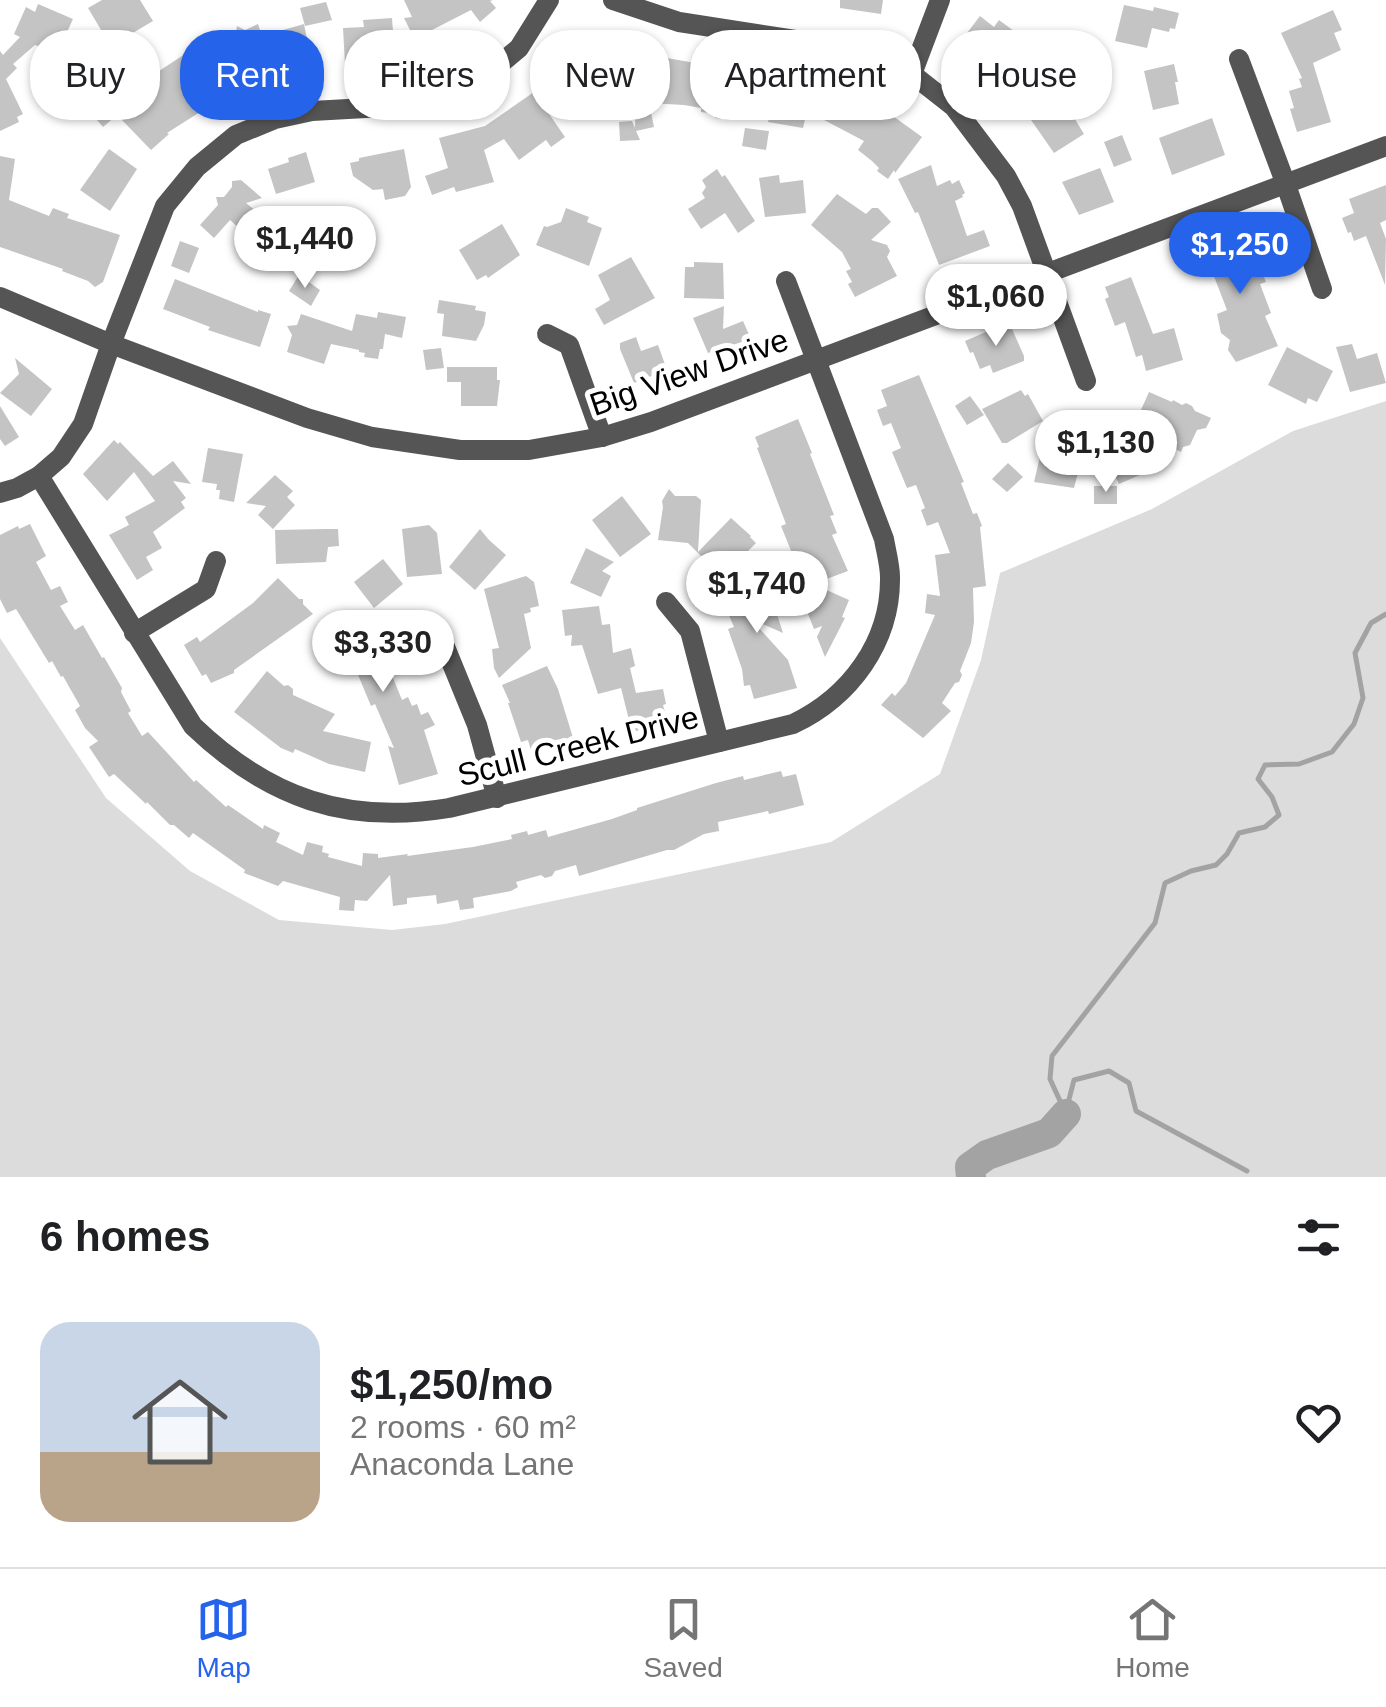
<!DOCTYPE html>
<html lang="en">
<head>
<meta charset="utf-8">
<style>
	:root { --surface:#fff; --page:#f2f2f2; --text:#202124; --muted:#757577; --line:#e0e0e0; --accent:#2563eb }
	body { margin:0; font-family:Helvetica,sans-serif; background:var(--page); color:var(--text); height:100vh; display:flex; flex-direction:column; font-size:38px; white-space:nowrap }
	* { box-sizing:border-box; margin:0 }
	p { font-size:32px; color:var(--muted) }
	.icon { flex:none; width:55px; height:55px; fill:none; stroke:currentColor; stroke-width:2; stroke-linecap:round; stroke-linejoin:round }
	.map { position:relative; height:1177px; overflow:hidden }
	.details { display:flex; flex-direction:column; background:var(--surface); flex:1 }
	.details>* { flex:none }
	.hud { position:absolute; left:30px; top:30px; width:1328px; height:90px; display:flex; gap:20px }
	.price { position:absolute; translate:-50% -85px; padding:0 22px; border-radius:35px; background:#fff; color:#222; font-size:32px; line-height:65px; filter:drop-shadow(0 2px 5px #0008) }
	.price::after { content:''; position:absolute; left:50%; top:60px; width:30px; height:22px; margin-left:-15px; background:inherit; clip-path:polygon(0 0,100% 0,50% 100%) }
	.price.active { background:var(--accent); color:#fff }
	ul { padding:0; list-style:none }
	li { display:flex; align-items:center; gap:30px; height:250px; padding:0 40px }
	li span { display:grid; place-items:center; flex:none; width:280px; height:200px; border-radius:30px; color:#555 }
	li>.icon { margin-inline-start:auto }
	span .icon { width:120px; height:120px; fill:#fffc; stroke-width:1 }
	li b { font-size:42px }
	h2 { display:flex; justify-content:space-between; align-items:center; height:120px; padding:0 40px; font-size:42px }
	.tag { padding:0 35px; border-radius:40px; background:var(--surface); box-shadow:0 2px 8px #0004; font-size:35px; line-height:90px }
	.tag.active { background:var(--accent); color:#fff }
	.tab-bar { display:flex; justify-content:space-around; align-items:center; height:140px; border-top:2px solid var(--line); background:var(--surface); font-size:28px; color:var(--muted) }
	.tab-bar a { display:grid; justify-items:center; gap:5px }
	.tab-bar .active { color:var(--accent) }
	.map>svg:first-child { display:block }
</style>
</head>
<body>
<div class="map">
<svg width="1386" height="1177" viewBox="0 0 1386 1177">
	<rect width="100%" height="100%" fill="#fff"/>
	<!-- green -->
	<polygon fill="#dcdcdc" points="1386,401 1386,1177 0,1177 0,638 106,798 190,871 279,920 392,930 445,924 831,842 940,774 981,660 1000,573 1152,509 1293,431"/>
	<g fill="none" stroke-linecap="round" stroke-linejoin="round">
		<!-- stream -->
		<g stroke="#a3a3a3" stroke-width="5">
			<polyline points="1066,1111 1074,1080 1109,1071 1129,1083 1136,1111 1247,1171"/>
			<polyline points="1066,1114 1050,1079 1052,1056 1155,923 1165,883 1191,871 1216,865 1227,854 1239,833 1265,827 1279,815 1272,797 1258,779 1265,765 1299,764 1332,752 1354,724 1363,698 1355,653 1371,623 1386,614"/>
		</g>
		<!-- river -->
		<polyline stroke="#a3a3a3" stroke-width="30" points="971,1177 970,1167 987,1155 1049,1133 1066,1114"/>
	</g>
	<!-- building -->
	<g fill="#c4c4c4">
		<polygon points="102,0 140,0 153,21 121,40 119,54 121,58 93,89 81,79 110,45 88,8"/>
		<polygon points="404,0 493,0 490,1 496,8 480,22 471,10 432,30 444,52 426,62 404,18 412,17"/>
		<polygon points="840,0 883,0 881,14 840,8"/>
		<polygon points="326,2 332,20 305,26 300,8"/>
		<polygon points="38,4 73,19 58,52 42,45 41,47 35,45 13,64 17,68 6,79 23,114 17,117 19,122 0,131 0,51 3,55 20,37 14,34 26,7 35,12"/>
		<polygon points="1124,5 1153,11 1154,7 1179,13 1175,29 1170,28 1169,32 1152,28 1147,48 1115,41"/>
		<polygon points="1333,10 1342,30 1334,33 1341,50 1313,63 1331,122 1297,132 1290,109 1294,108 1289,91 1302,87 1299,79 1302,78 1281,33"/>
		<polygon points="980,16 994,27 999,20 1018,34 1015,37 1038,64 1045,58 1055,70 1046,78 1052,84 1048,87 1066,114 1070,111 1084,134 1054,153 1022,107 1018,110 1008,99 1010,97 989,72 984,79 951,54"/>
		<polygon points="392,18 394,45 378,46 379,57 374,57 375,68 361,69 361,66 354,66 354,63 345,64 343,28 364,27 363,20"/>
		<polygon points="258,24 262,36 304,24 313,70 282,76 259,86 250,64 235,70 233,66 190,96 200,112 167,133 169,134 151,150 120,118 160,85 153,75 188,52 194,51 198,58 233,42 232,40 235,38 237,26 245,30"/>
		<polygon points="650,55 718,67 717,72 738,75 732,120 715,118 716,114 701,112 701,108 684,105 649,103 654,127 636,131 640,140 620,141 619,122 632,121 635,128 637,60 650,60"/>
		<polygon points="567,57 576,77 608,65 612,75 602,93 597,95 599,99 594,107 589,109 585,108 571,113 550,64"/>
		<polygon points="1174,64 1178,82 1175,82 1179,104 1153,110 1144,71"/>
		<polygon points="837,89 884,113 886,111 922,137 895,173 894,170 888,179 877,171 879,168 872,161 858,150 864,141 807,111 803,128 768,122 774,92 830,101"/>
		<polygon points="534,92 565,137 551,147 546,140 519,160 504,139 484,150 494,182 456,192 454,187 432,195 425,176 448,168 439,138 485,126"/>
		<polygon points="111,95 123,110 103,127 90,112"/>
		<polygon points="1212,118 1225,155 1172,175 1159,138"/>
		<polygon points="745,128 769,131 766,150 742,146"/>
		<polygon points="1122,135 1132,160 1114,167 1104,142"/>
		<polygon points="109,149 137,169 110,211 80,190"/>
		<polygon points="404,149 411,187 405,196 385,200 383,189 373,190 353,176 350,163 359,161 359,158"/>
		<polygon points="306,152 315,182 276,194 268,169 289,162 288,158"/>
		<polygon points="0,156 15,159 9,200 49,216 53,208 69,214 67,218 120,235 103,282 95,287 88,281 62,271 63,269 0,247"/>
		<polygon points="931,165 937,186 950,180 952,184 959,180 965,193 962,195 963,197 955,201 967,236 984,230 990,246 939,265 918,212 915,213 898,179"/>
		<polygon points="1100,168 1114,202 1079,215 1062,182"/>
		<polygon points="717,169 722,177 725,175 755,221 738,233 725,213 701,229 688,209 705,198 702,193 706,187 702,180"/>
		<polygon points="779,175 780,183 803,180 806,213 765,217 759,178"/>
		<polygon points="241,180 262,198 246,203 256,211 240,229 230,220 214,238 200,225 218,205 216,197 224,197 232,187 232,181"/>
		<polygon points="1386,185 1386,220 1380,223 1386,239 1385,285 1366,236 1354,241 1351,232 1348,233 1342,218 1354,213 1349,199"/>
		<polygon points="837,194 866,214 872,208 878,208 891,222 871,240 887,245 890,251 887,257 897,276 855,297 848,284 852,282 846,271 851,269 842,252 811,225"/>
		<polygon points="566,208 589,217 587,222 602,228 589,266 536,245 544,226 547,227 561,222"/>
		<polygon points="502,224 520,255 488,278 486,275 477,280 459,250"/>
		<polygon points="1246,234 1266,282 1260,284 1271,313 1265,316 1278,346 1236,362 1228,350 1230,340 1221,333 1217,314 1227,310 1210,266 1202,269 1196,253"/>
		<polygon points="180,241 199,248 189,273 171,266"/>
		<polygon points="631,257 655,298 604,325 595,309 610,300 598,275"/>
		<polygon points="694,262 723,263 724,299 684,298 685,267 694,267"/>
		<polygon points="299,275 320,290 311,306 289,291"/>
		<polygon points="1131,277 1153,334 1174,328 1183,360 1146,371 1142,355 1136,357 1125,322 1115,326 1105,299 1109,297 1105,287"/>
		<polygon points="175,279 258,312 258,310 271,314 260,347 208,330 210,327 163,309"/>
		<polygon points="439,300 476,306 475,310 486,312 484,325 476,341 442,336 444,314 437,313"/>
		<polygon points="724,306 723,329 743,321 751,339 708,353 693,318"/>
		<polygon points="378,312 406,317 402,338 385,334 383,349 380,349 378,359 364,357 365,353 359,352 359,350 331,344 324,364 287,352 292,335 287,326 297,325 301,314 352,331 356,314 377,318"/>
		<polygon points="1007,323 1010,330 1012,329 1024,356 1024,361 993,373 990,365 980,369 973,352 970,353 965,341"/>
		<polygon points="636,337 641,351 658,345 667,370 634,383 620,349 620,343"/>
		<polygon points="1352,344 1357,359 1377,353 1386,383 1350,392 1336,347"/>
		<polygon points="1287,347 1333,371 1317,402 1308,398 1306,404 1268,385"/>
		<polygon points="441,348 444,368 426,370 423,350"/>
		<polygon points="15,358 52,389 31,416 0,393 19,374"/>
		<polygon points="447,367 497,367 497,380 500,380 497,406 461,406 461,382 447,382"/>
		<polygon points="919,375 964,482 961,483 973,514 977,513 982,526 980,527 986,586 973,588 974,622 971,643 960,671 962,675 959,682 955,683 942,703 951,711 923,738 881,705 892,693 895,696 906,683 935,615 925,613 927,594 940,596 935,555 950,553 938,522 927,526 921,510 925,508 916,485 907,488 892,452 901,448 891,423 883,426 877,410 887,406 881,390"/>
		<polygon points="1021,390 1025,396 1028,394 1043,421 1007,443 1002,443 982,409"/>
		<polygon points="1149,392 1172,402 1173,400 1182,405 1186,403 1192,406 1195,411 1211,418 1206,428 1197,430 1190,445 1183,447 1181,452 1150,437 1160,418 1141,410"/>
		<polygon points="970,396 984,415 967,425 955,406"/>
		<polygon points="0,406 19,437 5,446 0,439"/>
		<polygon points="798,419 812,453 810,454 834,515 830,516 837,533 832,535 848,571 813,584 849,600 842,617 845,618 825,657 817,637 822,626 814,629 806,609 810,600 802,578 800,579 790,559 794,558 781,526 786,524 757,448 759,447 755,437"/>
		<polygon points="1124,435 1128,443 1133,441 1149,471 1119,484 1103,452 1112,449 1109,442"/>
		<polygon points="114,440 118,444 120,442 153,476 173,461 191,484 173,481 186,498 181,502 185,508 153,532 162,548 146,557 153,570 137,580 109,535 129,525 125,517 155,501 134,472 107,501 83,474"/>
		<polygon points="1043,444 1083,453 1074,488 1034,482"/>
		<polygon points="208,448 243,454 234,502 219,499 220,490 216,490 217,484 202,482"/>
		<polygon points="1008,463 1023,477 1007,492 992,479"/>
		<polygon points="275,475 293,491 287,497 295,505 273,529 258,515 266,506 246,503"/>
		<rect x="1094" y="486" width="23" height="18"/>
		<polygon points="669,489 675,496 696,496 701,500 698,552 731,518 751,536 750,537 756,543 722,577 688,543 658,540 663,507 662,501"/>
		<polygon points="622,496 651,534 620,557 592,520"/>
		<polygon points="30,524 46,556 36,562 51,590 60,586 68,602 60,606 75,630 83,625 102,658 104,657 122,688 121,692 131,711 128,713 142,736 148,732 194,782 196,780 226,807 228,805 263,829 264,825 280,833 276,842 303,855 307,842 323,846 322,852 329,854 328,857 362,866 363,853 378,854 378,858 408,854 407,856 473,847 512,839 511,835 527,831 528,835 546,830 548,837 612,819 637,810 637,808 716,783 743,776 744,780 781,771 783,777 796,774 804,805 769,814 768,811 718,822 719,831 704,834 674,850 667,850 579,876 576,865 555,871 552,876 545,878 541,875 516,882 518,887 511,891 473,898 474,908 460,910 458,900 437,904 436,895 407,898 407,904 393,906 390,875 367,901 355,900 354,911 339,910 340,897 283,881 278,886 244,873 245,870 193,833 189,838 174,825 170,825 147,802 146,804 114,774 109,777 89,747 98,741 85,728 75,710 80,706 63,676 61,677 52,661 49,663 16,609 7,613 0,599 0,535 18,526 19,529"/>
		<polygon points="429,525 437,533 442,574 407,577 402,529"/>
		<polygon points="326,529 338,529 339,546 328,547 326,562 276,564 275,530"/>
		<polygon points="480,529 489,540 506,555 475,590 449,567"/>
		<polygon points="586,548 614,562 602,571 611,576 601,597 570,583"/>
		<polygon points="383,559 403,584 374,608 354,582"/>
		<polygon points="759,570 766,574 769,582 768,586 783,633 751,619 788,660 797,688 754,699 750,685 744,686 742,669 728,629 734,627 725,606 728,604 721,587"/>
		<polygon points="526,576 534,582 539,606 530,608 531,612 524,614 531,648 499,678 494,668 492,649 499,648 484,589"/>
		<polygon points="278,578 299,599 303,599 303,604 313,614 234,670 234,673 211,683 206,674 202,676 184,645 197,637 200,642 253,603"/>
		<polygon points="599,606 602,625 610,624 613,653 631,648 635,666 630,668 636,693 663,689 666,704 663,705 665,712 661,713 664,724 632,732 621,688 598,694 582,645 571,646 572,635 565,636 562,610"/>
		<polygon points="379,619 380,646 402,700 408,697 412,706 417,704 421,715 428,712 435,725 424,730 438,774 399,785 388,746 394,748 375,704 371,706 351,658 322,659 320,622"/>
		<polygon points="547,666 558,689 574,741 532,754 528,740 521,742 508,703 510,703 502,685"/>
		<polygon points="267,671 284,686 288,685 293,689 293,695 335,714 323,731 371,742 365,772 329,764 295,749 293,753 281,748 234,712"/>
	</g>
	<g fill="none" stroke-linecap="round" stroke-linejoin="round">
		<!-- minor -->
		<g stroke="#555" stroke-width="20">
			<polyline points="613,0 679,22 835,46 896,65 912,74 954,107 1006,176 1022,206 1086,381"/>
			<polyline points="1239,59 1285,182 1322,289"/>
			<polyline points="912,74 940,0"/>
			<polyline points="547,334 569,345 602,437"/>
			<path d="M39,476L193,726C268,798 346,825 449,808L793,724C850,697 891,642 890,577C890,565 886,551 884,539L786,281"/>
			<polyline points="0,493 17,488 39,476 61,457 83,424 111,344 165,206 197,167 236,135 275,119 312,111 420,105 452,95 487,75 519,48 549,0"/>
			<polyline points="666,602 690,631 719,742"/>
			<polyline points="439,632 477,725 497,798"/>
			<polyline points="134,633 206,589 216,561"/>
		</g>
		<!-- tertiary -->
		<polyline stroke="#555" stroke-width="20" points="0,297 111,344 307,418 372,437 460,450 529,450 602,437 651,422 1386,146"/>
	</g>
	<g text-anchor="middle" stroke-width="10" stroke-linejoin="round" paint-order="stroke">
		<!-- street labels -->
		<g font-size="32" fill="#000" stroke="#fff">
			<text transform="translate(689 372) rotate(-19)" y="11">Big View Drive</text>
			<text transform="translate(578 746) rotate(-14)" y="11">Scull Creek Drive</text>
		</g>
	</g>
</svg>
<b class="price" style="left:305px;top:291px">$1,440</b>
<b class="price active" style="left:1240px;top:297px">$1,250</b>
<b class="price" style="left:996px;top:349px">$1,060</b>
<b class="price" style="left:1106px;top:495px">$1,130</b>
<b class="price" style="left:757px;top:636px">$1,740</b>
<b class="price" style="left:383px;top:695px">$3,330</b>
<div class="hud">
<a class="tag">Buy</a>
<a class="tag active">Rent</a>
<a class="tag">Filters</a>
<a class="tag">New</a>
<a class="tag">Apartment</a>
<a class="tag">House</a>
</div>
</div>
<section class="details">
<h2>6 homes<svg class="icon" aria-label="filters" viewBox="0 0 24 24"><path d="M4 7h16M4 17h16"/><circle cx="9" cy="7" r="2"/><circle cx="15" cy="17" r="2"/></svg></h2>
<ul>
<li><span style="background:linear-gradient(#c9d6e8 65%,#b9a48a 0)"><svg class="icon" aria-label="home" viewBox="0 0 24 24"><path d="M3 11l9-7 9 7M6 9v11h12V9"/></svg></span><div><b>$1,250/mo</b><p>2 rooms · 60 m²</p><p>Anaconda Lane</p></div><svg class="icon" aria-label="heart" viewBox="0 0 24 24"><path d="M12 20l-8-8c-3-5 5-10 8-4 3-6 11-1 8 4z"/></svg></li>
</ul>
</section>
<nav class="tab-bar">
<a class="active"><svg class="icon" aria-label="map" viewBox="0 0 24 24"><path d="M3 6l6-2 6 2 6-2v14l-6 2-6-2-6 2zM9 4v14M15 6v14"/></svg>Map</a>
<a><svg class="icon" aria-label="saved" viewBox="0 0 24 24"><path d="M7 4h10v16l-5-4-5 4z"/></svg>Saved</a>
<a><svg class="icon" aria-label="home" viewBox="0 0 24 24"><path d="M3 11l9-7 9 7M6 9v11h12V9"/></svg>Home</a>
</nav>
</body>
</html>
